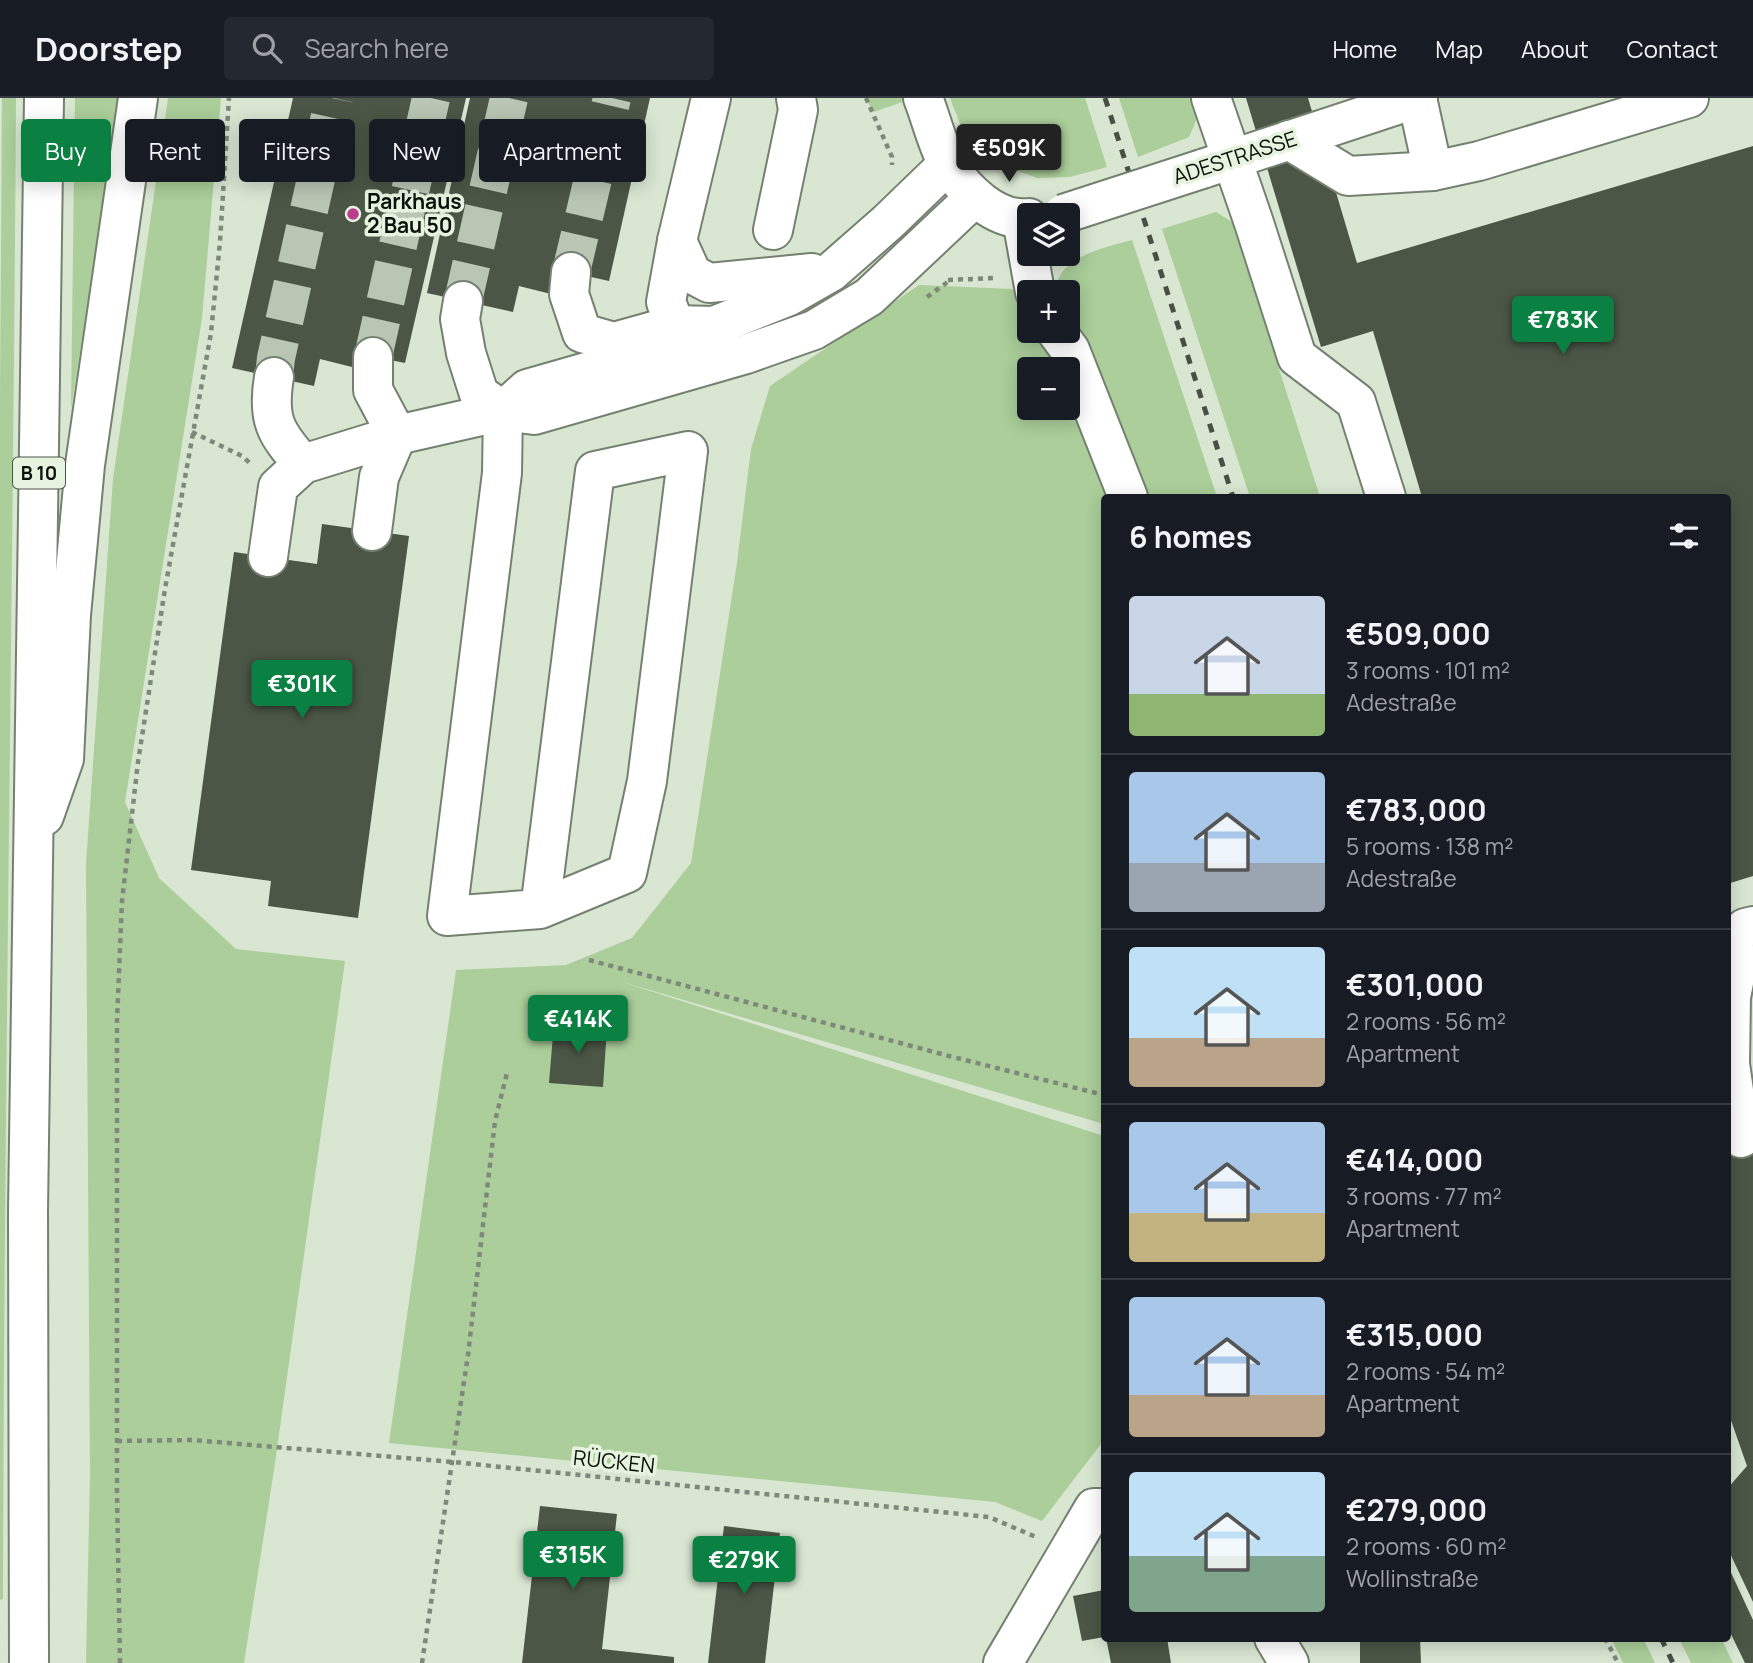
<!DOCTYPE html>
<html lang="en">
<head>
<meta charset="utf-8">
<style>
	:root { --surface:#171b24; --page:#242831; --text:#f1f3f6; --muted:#9ea1a6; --line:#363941; --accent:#0b8043 }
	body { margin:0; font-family:Manrope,sans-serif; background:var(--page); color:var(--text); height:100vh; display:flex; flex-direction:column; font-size:26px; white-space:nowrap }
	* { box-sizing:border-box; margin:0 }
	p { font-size:23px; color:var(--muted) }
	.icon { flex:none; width:38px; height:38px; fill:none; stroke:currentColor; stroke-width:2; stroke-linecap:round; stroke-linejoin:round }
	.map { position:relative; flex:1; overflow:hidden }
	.panel { position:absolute; left:1101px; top:396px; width:630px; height:1148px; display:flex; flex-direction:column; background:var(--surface); border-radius:7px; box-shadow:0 4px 18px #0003 }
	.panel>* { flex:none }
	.top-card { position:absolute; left:21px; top:21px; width:665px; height:63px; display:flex; gap:14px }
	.controls { position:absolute; left:1017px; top:105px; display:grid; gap:14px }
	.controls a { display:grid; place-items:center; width:63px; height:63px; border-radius:7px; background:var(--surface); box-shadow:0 4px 18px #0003; font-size:35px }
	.price { position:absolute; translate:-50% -60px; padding:0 16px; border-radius:7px; background:var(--accent); color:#fff; font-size:23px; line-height:46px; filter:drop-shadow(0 2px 4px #0008) }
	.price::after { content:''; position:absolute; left:50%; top:42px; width:21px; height:16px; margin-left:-10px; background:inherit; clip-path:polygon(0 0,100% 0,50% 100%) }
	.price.active { background:#222; color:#fff }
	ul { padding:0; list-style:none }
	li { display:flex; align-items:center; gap:21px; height:175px; padding:0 28px }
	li+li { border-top:2px solid var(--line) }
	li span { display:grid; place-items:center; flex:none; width:196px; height:140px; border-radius:7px; color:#555 }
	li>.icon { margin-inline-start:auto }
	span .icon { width:84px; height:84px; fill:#fffc; stroke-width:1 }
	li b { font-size:30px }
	h2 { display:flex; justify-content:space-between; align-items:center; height:84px; padding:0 28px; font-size:30px }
	.pill { padding:0 24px; border-radius:7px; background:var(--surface); box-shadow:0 4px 18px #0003; font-size:24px; line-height:63px }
	.pill.active { background:var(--accent); color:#fff }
	header { display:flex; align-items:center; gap:42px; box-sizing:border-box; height:98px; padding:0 35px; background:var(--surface); border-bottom:2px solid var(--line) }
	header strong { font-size:33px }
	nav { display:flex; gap:38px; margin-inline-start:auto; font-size:24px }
	.search { width:490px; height:63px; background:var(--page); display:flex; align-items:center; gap:18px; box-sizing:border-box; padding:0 24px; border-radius:7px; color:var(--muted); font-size:26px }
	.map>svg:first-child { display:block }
</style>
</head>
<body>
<header>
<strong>Doorstep</strong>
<div class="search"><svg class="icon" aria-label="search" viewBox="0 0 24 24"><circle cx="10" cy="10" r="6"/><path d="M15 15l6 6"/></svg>Search here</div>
<nav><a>Home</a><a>Map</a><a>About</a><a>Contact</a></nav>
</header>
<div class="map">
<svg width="1753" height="1565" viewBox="0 0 1753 1565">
	<rect width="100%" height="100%" fill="#d8e6d2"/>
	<!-- green -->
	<g fill="#abce9a" fill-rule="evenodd">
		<path d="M2,0H16C13,501 4,1001 3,1501L0,1502V304Z"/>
		<polygon points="75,0 120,0 71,311"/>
		<polygon points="168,0 221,0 202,220 125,704 159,780 236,851 345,863 275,1365 244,1565 86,1565 90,1378 86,766 113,381"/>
		<polygon points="865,0 903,0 905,3 874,14"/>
		<polygon points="950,0 1085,0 1107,69 1070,79 1037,80 997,65 962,31"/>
		<path d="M1119,0H1199C1202,13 1194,27 1189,39L1138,59Z"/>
		<polygon points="1216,114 1232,124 1320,399 1250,399 1162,131"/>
		<path d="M1132,142L1217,399H1144L1068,223V194H1056C1056,158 1105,150 1132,142Z"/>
		<path d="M919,187L1012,191L1029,212V233H1047L1066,256L1120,399H1104V1026L616,882L1104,1038V1342L1042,1423L995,1404L389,1345L456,872L566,867L632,840L691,765L737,465L751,351L770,288ZM1029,271H1068V310H1029Z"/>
		<polygon points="1611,1540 1643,1540 1655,1565 1623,1565"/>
		<polygon points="1679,1540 1721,1540 1733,1565 1691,1565"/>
	</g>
	<!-- building -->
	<g fill="#4b5646">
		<polygon points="293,0 466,0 405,265 356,255 352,269 320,261 314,288 232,270"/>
		<polygon points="470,0 650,0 609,183 560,172 555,197 519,188 513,214 427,195"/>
		<polygon points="1246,0 1308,0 1357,165 1753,48 1753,778 1727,786 1727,399 1422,399 1373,233 1321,249"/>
		<polygon points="322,426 409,438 358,820 268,808 271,783 191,772 234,454 317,466"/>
		<polygon points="554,925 607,930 603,989 549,985"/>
		<polygon points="1727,1049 1753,1049 1753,1504 1727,1449 1727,1391 1747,1368 1727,1311"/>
		<polygon points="540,1408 617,1416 602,1551 674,1559 674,1565 522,1565"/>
		<polygon points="724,1428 780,1435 765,1565 708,1565"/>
		<polygon points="1727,1466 1753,1522 1753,1565 1745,1565 1727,1528"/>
		<polygon points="1104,1492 1104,1539 1082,1543 1073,1498"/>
		<polygon points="1106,1540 1167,1540 1171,1565 1111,1565"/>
		<polygon points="1360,1540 1420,1540 1421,1565 1360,1565"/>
	</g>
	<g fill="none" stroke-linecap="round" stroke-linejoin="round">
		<!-- minor-tunnel -->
		<g stroke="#b9c6b4" stroke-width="38" stroke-dasharray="38 19" stroke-linecap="butt">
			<polyline points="571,174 612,0"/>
			<polyline points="463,203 509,0"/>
			<polyline points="373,259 431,0"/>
			<polyline points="274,279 276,260 334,0"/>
		</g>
		<defs>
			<g id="minor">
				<polyline points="1211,0 1254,125 1297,259 1356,304 1386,399"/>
				<polyline points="1417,0 1433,73"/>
				<polyline points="1289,42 1348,78 1433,73 1479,63 1689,0"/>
				<polyline points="1022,121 1035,194"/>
				<polyline points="773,132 798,12 796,0"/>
				<polyline points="677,143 692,176 709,185 812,175"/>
				<polyline points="571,174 569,196 582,235 614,244 675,227 714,228 789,198 831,174 888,124 948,66"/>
				<polyline points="463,203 460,221 466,255 479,296 503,313"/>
				<polyline points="1056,233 1070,252 1128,399"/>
				<polyline points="689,247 675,227 666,204 677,143 711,0"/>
				<path d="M274,279C267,321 275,335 303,366"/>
				<polyline points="372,433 379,379 397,337 373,292 373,259"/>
				<polyline points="268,459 278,389 303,366 397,337 503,313 534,317 746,256 814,232 869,199 975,99"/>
				<polyline points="540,811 595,373 688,353 647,683 627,775 540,811 447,818 502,375 503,313 527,291 674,249 714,228"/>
				<polyline points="1741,1040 1730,966 1731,899 1745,830 1753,828"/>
				<polyline points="1274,1540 1289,1565"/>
				<polyline points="1003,1565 1094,1410 1104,1410"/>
			</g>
			<g id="major">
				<path d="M923,0C931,20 938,50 949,68C965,93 996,124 1029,120"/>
				<polyline points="1202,71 1418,0"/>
			</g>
			<g id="highway">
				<polyline points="44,718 64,661 71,517 85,367 138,0"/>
				<polyline points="29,1565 28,1113 44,0"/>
			</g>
		</defs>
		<!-- minor casing -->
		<use href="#minor" stroke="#758170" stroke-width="42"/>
		<!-- major casing -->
		<use href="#major" stroke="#758170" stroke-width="42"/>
		<!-- highway casing -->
		<use href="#highway" stroke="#758170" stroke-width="42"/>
		<!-- path -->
		<g stroke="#7f897b" stroke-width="4.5" stroke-dasharray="5 5" stroke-linecap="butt">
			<polyline points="866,0 892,59 892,67"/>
			<polyline points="948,182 995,180"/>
			<polyline points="927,199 949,183"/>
			<polyline points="192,334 242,358 251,366"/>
			<polyline points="589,862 949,958 1104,997"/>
			<polyline points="117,1343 192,1342 453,1364 989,1419 1036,1439"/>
			<polyline points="1605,1540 1618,1565"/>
			<polyline points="120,1565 117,1395 117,923 122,803 138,664 165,491 211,235 220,144 229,0"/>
			<polyline points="422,1565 468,1257 495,1023 507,975"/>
		</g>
		<!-- minor -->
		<use href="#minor" stroke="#fff" stroke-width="38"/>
		<!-- major -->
		<use href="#major" stroke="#fff" stroke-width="38"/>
		<!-- highway -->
		<use href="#highway" stroke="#fff" stroke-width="38"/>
		<!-- rail -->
		<g stroke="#484f45" stroke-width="5" stroke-dasharray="9 9" stroke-linecap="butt">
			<polyline points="1105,0 1233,399"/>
			<polyline points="1661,1540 1673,1565"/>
		</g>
		<defs>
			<polyline id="major-bridge" points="1063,116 1202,71"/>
		</defs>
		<!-- major-bridge casing -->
		<use href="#major-bridge" stroke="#758170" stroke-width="42" stroke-linecap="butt"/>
		<!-- major-bridge -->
		<use href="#major-bridge" stroke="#fff" stroke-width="38"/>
	</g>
	<!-- markers -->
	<circle fill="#bb3d8c" stroke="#e5f3df" stroke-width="2.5" cx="353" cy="116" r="7"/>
	<g text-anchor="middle" stroke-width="7" stroke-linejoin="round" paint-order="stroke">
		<!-- shield labels -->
		<rect fill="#e5f3df" stroke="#4c544a" stroke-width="2" x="13" y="359.5" width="52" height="31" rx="5"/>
		<g font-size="19" font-weight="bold" fill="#0b100a">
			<text x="39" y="382">B 10</text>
		</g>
		<!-- street labels -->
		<g font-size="21" fill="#0b100a" stroke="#e5f3df">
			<text transform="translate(1235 60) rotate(-18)" y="7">ADESTRASSE</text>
			<text transform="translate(614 1364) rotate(6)" y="7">RÜCKEN</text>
		</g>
		<!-- poi labels -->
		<g font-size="21" font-weight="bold" fill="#0b100a" stroke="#e5f3df" text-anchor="start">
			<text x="367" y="111">Parkhaus<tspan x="367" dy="24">2 Bau 50</tspan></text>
		</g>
	</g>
</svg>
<div class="controls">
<a><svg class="icon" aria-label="layers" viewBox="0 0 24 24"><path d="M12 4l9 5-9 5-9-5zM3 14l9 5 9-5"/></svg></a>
<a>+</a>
<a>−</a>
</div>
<b class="price active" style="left:1009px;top:86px">€509K</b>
<b class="price" style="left:1563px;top:258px">€783K</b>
<b class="price" style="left:302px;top:622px">€301K</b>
<b class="price" style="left:578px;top:957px">€414K</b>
<b class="price" style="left:573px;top:1493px">€315K</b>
<b class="price" style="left:744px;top:1498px">€279K</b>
<div class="top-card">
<a class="pill active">Buy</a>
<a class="pill">Rent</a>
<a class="pill">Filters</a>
<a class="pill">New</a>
<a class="pill">Apartment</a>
</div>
<section class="panel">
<h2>6 homes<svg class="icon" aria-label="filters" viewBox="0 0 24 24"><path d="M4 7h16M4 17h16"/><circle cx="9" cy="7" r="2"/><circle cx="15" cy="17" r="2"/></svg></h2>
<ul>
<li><span style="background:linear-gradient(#c9d6e8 70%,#8fb573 0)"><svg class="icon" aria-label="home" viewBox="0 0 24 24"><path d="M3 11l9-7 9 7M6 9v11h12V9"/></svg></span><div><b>€509,000</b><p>3 rooms · 101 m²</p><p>Adestraße</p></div></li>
<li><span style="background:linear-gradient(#a9c7e8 65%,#9aa5b1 0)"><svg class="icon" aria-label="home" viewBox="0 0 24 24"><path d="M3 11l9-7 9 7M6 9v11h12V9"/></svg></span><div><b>€783,000</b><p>5 rooms · 138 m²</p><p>Adestraße</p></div></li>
<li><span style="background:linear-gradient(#bfe0f5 65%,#b9a48a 0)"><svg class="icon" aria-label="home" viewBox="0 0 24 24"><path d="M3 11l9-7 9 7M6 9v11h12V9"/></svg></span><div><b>€301,000</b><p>2 rooms · 56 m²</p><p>Apartment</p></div></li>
<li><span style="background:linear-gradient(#a9c7e8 65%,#c2b280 0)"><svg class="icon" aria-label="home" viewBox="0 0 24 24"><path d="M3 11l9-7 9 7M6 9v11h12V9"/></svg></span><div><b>€414,000</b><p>3 rooms · 77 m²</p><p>Apartment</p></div></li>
<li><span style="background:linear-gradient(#a9c7e8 70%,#b9a48a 0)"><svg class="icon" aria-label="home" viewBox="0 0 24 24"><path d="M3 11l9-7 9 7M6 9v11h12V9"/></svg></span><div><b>€315,000</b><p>2 rooms · 54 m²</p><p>Apartment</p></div></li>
<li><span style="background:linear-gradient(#bfe0f5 60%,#7fa58c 0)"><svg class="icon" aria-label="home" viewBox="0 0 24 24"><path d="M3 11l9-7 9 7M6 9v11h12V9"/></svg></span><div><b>€279,000</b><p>2 rooms · 60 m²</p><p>Wollinstraße</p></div></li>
</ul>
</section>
</div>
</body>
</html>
